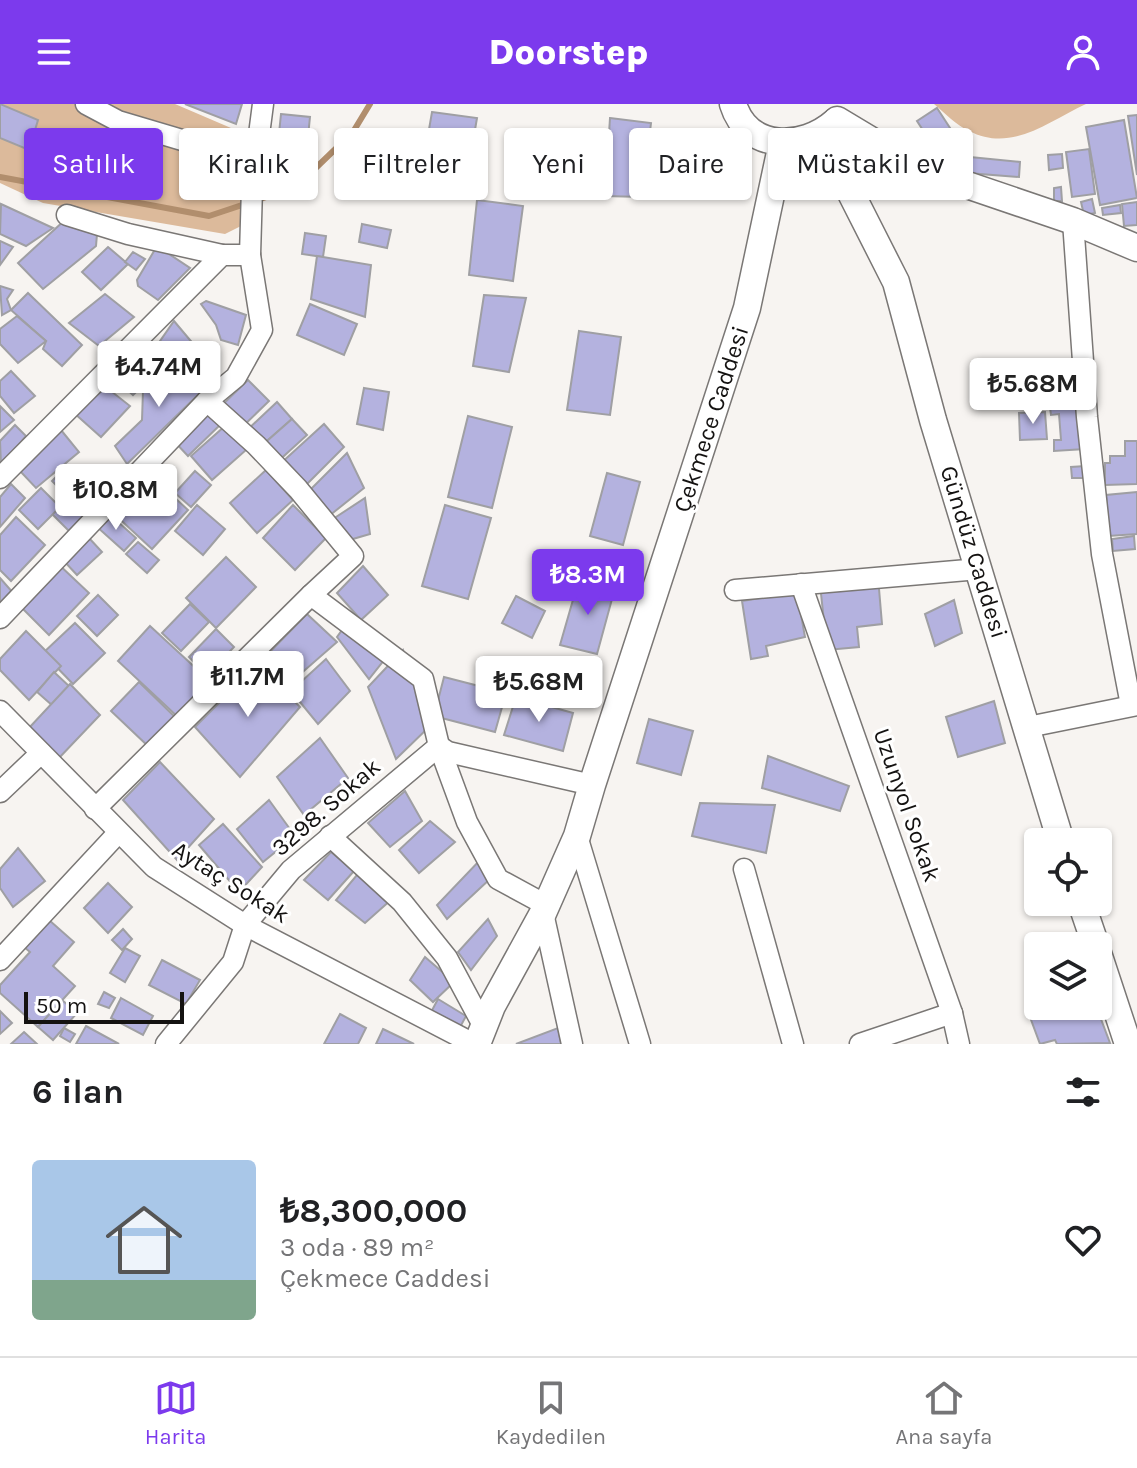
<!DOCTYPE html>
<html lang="tr">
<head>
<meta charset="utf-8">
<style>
	:root { --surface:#fff; --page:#f6f6f6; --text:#202124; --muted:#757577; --line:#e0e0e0; --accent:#7c3aed }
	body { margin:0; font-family:Karla,sans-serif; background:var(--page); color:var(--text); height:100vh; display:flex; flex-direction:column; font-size:30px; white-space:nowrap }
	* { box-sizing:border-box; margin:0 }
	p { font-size:26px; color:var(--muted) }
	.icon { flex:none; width:44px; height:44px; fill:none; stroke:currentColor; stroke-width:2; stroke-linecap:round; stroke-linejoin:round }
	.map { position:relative; height:940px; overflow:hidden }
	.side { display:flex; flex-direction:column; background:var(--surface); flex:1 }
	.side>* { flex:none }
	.top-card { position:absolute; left:24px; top:24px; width:1090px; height:72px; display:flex; gap:16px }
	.buttons { position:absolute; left:1024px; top:724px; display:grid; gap:16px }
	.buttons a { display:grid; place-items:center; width:88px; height:88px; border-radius:8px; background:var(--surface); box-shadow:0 2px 6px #0004; font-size:40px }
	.scale { position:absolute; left:24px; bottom:20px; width:160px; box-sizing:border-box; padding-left:8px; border:4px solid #141211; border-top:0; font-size:22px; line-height:28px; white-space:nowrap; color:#141211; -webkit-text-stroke:6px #fff; paint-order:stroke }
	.price { position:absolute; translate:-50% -68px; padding:0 18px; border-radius:8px; background:#fff; color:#222; font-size:26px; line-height:52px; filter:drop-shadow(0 2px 4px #0008) }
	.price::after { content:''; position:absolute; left:50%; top:48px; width:24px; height:18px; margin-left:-12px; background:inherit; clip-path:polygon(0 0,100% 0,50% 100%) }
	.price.active { background:var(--accent); color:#fff }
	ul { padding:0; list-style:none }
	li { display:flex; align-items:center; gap:24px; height:200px; padding:0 32px }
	li span { display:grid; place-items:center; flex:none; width:224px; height:160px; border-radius:8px; color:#555 }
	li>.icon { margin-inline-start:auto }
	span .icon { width:96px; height:96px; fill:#fffc; stroke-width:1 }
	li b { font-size:34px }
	h2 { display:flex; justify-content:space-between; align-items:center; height:96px; padding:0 32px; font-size:34px }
	.chip { padding:0 28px; border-radius:8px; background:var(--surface); box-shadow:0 2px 6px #0004; font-size:28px; line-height:72px }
	.chip.active { background:var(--accent); color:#fff }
	header { display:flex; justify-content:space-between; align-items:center; height:104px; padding:0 32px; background:var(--accent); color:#fff; font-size:36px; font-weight:800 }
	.menu { display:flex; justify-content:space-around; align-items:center; height:112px; border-top:2px solid var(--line); background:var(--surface); font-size:22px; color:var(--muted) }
	.menu a { display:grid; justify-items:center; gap:4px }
	.menu .active { color:var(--accent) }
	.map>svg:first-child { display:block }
</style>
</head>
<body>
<header><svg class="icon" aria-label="menu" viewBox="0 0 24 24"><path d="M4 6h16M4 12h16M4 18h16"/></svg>Doorstep<svg class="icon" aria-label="person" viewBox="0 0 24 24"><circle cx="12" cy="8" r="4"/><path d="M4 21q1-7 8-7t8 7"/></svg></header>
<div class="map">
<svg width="1137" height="940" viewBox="0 0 1137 940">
	<rect width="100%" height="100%" fill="#f7f4f1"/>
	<!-- green -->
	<g fill="#dcba9b">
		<polygon points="0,0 175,0 252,33 243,121 225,130 43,99 0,79"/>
		<path d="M934,0H1086C1047,18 1012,49 969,27C956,21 945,9 934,0Z"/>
	</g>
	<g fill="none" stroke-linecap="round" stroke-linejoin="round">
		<!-- stream -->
		<polyline stroke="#b18e6d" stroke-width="6" points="0,73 209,112 296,83 353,28 370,0"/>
	</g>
	<!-- building -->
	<g fill="#b4b2df" stroke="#9f9fa3" stroke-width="2">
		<polygon points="0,0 38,16 29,46 0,34"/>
		<polygon points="185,0 242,0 236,20"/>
		<polygon points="937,4 950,24 930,37 917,17"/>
		<polygon points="432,8 477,14 464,90 419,83"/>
		<polygon points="281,10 310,13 306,52 277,49"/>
		<polygon points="1137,11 1137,71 1128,12"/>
		<polygon points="610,14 651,19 642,93 605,92"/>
		<polygon points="1124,16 1137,94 1100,101 1086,23"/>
		<polygon points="1089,45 1095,90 1072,93 1066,48"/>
		<polygon points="1062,50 1063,64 1049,66 1048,51"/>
		<polygon points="970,53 1020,58 1019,73 968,69"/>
		<polygon points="1061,83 1062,97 1054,97 1054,84"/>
		<polygon points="1092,95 1095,109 1084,111 1081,98"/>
		<polygon points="477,96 523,102 513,177 469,171"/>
		<polygon points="1137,98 1137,121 1124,122 1122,100"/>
		<polygon points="1,100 53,124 26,142 0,130"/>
		<polygon points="1120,101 1121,109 1103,111 1102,104"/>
		<polygon points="66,115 97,130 96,142 43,185 18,159"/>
		<polygon points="362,120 391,126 387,144 359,138"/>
		<polygon points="305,129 326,132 323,153 302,150"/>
		<polygon points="0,137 13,143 0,161"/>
		<polygon points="157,142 190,164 158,196 138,182 137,176"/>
		<polygon points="108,143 128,160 101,186 82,168"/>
		<polygon points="133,148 145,155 136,166 125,158"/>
		<polygon points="317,152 371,161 365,213 311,195"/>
		<polygon points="0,182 13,186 7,195 11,206 2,211"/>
		<polygon points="28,189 82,241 62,262 43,245 46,237 11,206"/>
		<polygon points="105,190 134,213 99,242 69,219"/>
		<polygon points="484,191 526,194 509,268 473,262"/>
		<polygon points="206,197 246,211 238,241 221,236 216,221 201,200"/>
		<polygon points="310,200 357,220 344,251 297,231"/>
		<polygon points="17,212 46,237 18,259 0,240 0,225"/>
		<polygon points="174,217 195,242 176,260 158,240"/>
		<polygon points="579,227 621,233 610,311 567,306"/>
		<polygon points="152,245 166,258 133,291 117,276"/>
		<polygon points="168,262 182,265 203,286 127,360 115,342 142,316 143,287"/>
		<polygon points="11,267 35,292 14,309 0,292 0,277"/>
		<polygon points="1045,272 1045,288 1021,289 1020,273"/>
		<polygon points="248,276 269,297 239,326 218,305"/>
		<polygon points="102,280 130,302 101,333 74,309"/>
		<polygon points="364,284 389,288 383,326 357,320"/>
		<polygon points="277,298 292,315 259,344 245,328"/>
		<polygon points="0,302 14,316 0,328"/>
		<polygon points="1083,302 1085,345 1054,347 1054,336 1061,336 1059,310 1051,311 1050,304"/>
		<polygon points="206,304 221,320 188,352 173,336"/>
		<polygon points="1045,308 1047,335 1020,336 1019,309"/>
		<polygon points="468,312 512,323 492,404 448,393"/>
		<polygon points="292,315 307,331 274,361 259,344"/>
		<polygon points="324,320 344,343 303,384 280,360"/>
		<polygon points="15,321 26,332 1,362 0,337"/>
		<polygon points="225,322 246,346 212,376 191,352"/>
		<polygon points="61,326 79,348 36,384 20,367"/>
		<polygon points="1125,337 1137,337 1137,380 1105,381 1105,359 1110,359 1110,352 1125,352"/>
		<polygon points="347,349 364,384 329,412 307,389"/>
		<polygon points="1085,362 1085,374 1072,374 1071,363"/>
		<polygon points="266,366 293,396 257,429 230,399"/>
		<polygon points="195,367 211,381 191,403 175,389"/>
		<polygon points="147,368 188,406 152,445 111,407"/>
		<polygon points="60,369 97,405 72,430 48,406 65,390 52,377"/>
		<polygon points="607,369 640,378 623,441 590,432"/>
		<polygon points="11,380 25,394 0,423 0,393"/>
		<polygon points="41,384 60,403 38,425 19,406"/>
		<polygon points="1137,388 1137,430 1109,432 1106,391"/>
		<polygon points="365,394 370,430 346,437 333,415"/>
		<polygon points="197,401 225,425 203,451 175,427"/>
		<polygon points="293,401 326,434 295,466 263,434"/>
		<polygon points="445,401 491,414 468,495 422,482"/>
		<polygon points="108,409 136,434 124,447 96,422"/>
		<polygon points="16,413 45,441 11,477 0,466 0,431"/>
		<polygon points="1134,432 1135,445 1113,447 1112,435"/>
		<polygon points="89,434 102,448 77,471 64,457"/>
		<polygon points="138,438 159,456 147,469 126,450"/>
		<polygon points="226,453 256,483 216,524 186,494"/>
		<polygon points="55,457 89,489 49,531 17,499"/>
		<polygon points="363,462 388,491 361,516 337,489"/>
		<polygon points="878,473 882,520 857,523 859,543 827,546 820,480"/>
		<polygon points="0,474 14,490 0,503"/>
		<polygon points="579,475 615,484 597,550 560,541"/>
		<polygon points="797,488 805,533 766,542 768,552 751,555 742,497"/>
		<polygon points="98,491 118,511 97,532 77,512"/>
		<polygon points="516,492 545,507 532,534 502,519"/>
		<polygon points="954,496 962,529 935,542 925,510"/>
		<polygon points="190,500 209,518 181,547 162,529"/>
		<polygon points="307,510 337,538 289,580 263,555"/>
		<polygon points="350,515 388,551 369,575 337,533"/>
		<polygon points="75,519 105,549 73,580 43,549"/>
		<polygon points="150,522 213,580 180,615 118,557"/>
		<polygon points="216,525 234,543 207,571 189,553"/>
		<polygon points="26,527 61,562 29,596 0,566 0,555"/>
		<polygon points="403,546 429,623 396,655 368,583"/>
		<polygon points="326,555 350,587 318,620 291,587"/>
		<polygon points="258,560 300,603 240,673 195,623"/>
		<polygon points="54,568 70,583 53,602 37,588"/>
		<polygon points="444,573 506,589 495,628 434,612"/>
		<polygon points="139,578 176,614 149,643 111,607"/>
		<polygon points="70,580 100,611 58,655 28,625"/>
		<polygon points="516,593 573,609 563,647 504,631"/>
		<polygon points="994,597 1005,639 958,653 946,613"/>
		<polygon points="649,615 693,627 681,671 637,659"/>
		<polygon points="320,634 348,674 304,711 277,673"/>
		<polygon points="768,652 849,682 840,707 762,684"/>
		<polygon points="160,658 214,715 177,756 123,696"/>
		<polygon points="405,687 422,717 390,743 368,719"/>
		<polygon points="269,696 295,732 263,758 237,725"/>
		<polygon points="700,699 775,701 766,749 692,732"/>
		<polygon points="430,717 455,738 419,769 399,746"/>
		<polygon points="223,720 262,763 239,788 199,741"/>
		<polygon points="18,744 45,777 13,803 0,784 0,765"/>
		<polygon points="331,748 354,767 328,796 304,776"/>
		<polygon points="482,754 491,774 447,815 437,801"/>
		<polygon points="362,765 392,795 365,819 336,796"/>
		<polygon points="108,779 132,803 108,829 84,804"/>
		<polygon points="488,815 497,832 471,866 458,848"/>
		<polygon points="49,816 74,838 53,862 75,882 38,923 0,889 0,881 30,848 24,843"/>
		<polygon points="123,825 132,835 122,846 112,836"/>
		<polygon points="125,844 140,852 125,878 110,869"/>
		<polygon points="425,853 454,878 433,898 410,876"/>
		<polygon points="162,856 200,876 186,900 149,881"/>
		<polygon points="104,888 115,894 109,904 98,900"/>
		<polygon points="121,894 153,912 143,931 111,914"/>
		<polygon points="438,895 466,912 457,929 428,914"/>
		<polygon points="62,896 77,909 53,936 38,923"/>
		<polygon points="1038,901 1096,902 1110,939 1057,940 1055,936 1040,940 1027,905"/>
		<polygon points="0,907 12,919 0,930"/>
		<polygon points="340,910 366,924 358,940 324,940"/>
		<polygon points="86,922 119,940 76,940"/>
		<polygon points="64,924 75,930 70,938 60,932"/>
		<polygon points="558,924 561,940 516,940"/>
		<polygon points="383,925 414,940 376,940"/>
		<polygon points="24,928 37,940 11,940"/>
	</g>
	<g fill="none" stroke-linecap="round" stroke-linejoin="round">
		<defs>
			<g id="minor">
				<polyline points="86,0 118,17 256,58"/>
				<polyline points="67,111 128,130 222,151"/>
				<polyline points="1073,117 1087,313 1102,450 1131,601"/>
				<polyline points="207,297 256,341 298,385 353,452 311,491 423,575 439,642 467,718 498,775 546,801"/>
				<polyline points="0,374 222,151 250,151"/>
				<polyline points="801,480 952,909 959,940"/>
				<polyline points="735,486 979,465"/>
				<polyline points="0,514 207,297 236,273 262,226 250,151 252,84 263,0"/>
				<polyline points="0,607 154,763 245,821 474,940"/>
				<polyline points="1028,623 1137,601"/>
				<polyline points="0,688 41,649"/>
				<polyline points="95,705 311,491"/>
				<polyline points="330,732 402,798 447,854 484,923"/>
				<polyline points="577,732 640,940"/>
				<polyline points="744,765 793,940"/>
				<polyline points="543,809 572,940"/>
				<polyline points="0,856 118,729"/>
				<polyline points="166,940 233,858 245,821 291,766 439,642 448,648 592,681"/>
				<polyline points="860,940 952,909"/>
			</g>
			<g id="major">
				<path d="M733,0C748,48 803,46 835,18"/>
				<polyline points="837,16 917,64 1073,117 1137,144"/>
				<polyline points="821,30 896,178 933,316 1061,738"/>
				<polyline points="1081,798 1096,842"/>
				<polyline points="1098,849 1128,940"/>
				<polyline points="477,940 492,902 543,809 577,732 592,681 747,204 782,39"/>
			</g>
		</defs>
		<!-- minor casing -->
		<use href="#minor" stroke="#7a7775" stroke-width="23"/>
		<!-- major casing -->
		<use href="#major" stroke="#7a7775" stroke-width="29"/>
		<!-- minor -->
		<use href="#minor" stroke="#fff" stroke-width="20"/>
		<!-- major -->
		<use href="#major" stroke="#fff" stroke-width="26"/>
	</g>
	<g text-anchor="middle" stroke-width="6" stroke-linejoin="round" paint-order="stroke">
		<!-- street labels -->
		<g font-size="24" fill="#141211" stroke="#fff">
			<text transform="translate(711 315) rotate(-72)" y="8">Çekmece Caddesi</text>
			<text transform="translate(974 448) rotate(73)" y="8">Gündüz Caddesi</text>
			<text transform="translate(907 701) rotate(71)" y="8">Uzunyol Sokak</text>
			<text transform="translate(326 703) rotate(-41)" y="8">3298. Sokak</text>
			<text transform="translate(231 778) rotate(32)" y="8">Aytaç Sokak</text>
		</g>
	</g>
</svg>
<div class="buttons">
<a><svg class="icon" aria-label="locate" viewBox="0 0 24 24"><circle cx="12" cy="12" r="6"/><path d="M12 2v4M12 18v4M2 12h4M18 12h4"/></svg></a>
<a><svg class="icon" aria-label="layers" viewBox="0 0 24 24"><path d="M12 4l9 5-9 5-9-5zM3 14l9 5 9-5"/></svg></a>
</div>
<div class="scale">50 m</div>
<b class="price" style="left:159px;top:305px">₺4.74M</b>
<b class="price" style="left:1033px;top:322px">₺5.68M</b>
<b class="price" style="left:116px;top:428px">₺10.8M</b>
<b class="price active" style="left:588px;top:513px">₺8.3M</b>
<b class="price" style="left:248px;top:615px">₺11.7M</b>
<b class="price" style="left:539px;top:620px">₺5.68M</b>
<div class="top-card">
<a class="chip active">Satılık</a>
<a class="chip">Kiralık</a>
<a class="chip">Filtreler</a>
<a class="chip">Yeni</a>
<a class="chip">Daire</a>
<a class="chip">Müstakil ev</a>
</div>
</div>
<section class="side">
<h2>6 ilan<svg class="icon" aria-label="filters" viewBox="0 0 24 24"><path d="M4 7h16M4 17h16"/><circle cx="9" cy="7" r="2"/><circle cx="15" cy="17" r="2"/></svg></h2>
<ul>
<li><span style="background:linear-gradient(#a9c7e8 75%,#7fa58c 0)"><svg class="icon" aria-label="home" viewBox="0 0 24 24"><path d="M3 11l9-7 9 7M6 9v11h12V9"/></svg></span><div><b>₺8,300,000</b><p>3 oda · 89 m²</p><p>Çekmece Caddesi</p></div><svg class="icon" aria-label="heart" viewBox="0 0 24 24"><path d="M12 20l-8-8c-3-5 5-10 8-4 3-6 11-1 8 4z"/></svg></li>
</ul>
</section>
<nav class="menu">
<a class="active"><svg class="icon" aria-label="map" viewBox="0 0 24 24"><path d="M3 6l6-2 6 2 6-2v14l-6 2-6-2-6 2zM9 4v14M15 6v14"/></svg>Harita</a>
<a><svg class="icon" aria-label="saved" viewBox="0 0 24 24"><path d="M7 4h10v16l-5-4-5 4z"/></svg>Kaydedilen</a>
<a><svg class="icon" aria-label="home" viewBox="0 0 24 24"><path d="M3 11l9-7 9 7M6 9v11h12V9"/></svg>Ana sayfa</a>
</nav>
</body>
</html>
